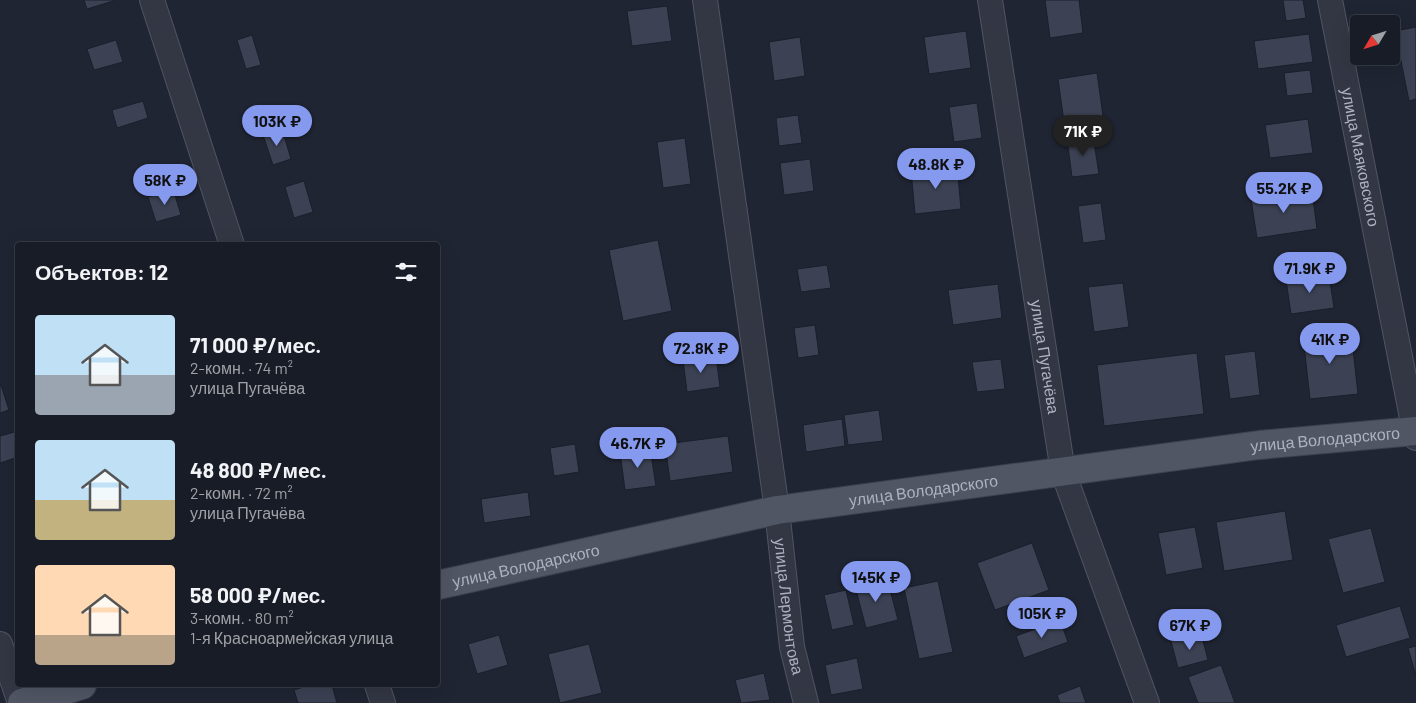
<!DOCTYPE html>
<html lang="ru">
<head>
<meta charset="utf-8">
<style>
	:root { --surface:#181c26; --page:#252932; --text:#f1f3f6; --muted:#9fa1a7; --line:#363a43; --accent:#859aef }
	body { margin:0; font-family:Barlow,sans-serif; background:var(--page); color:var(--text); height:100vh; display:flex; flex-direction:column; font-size:19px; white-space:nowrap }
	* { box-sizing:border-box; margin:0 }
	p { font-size:16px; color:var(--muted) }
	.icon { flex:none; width:28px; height:28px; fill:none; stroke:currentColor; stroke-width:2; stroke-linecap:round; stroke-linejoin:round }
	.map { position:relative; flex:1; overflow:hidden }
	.sheet { position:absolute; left:15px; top:242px; width:425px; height:445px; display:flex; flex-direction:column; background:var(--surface); border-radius:5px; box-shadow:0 5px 20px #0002,0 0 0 1px var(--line) }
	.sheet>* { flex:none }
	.needle { width:32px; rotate:232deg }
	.tools { position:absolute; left:1350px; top:15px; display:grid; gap:10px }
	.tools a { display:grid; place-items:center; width:50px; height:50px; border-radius:5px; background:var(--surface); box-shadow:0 5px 20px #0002,0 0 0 1px var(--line); font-size:25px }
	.price { position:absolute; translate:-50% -42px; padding:0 11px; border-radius:18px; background:var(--accent); color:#111; font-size:16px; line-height:32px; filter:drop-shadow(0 1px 2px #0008) }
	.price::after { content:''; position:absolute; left:50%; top:30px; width:15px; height:11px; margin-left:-8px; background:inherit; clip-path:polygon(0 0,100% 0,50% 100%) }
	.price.active { background:#222; color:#fff }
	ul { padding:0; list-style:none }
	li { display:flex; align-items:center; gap:15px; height:125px; padding:0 20px }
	li span { display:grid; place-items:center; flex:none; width:140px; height:100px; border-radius:5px; color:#555 }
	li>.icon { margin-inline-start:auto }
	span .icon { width:60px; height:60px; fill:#fffc; stroke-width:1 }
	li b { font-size:21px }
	h2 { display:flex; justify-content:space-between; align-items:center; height:60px; padding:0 20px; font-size:21px }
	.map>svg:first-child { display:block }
</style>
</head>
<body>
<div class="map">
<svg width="1416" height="703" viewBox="0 0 1416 703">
	<rect width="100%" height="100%" fill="#202533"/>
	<!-- building -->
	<g fill="#3c4254" stroke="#1b1e2b">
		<polygon points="84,0 113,0 113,1 87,9"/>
		<polygon points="1045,0 1079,0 1083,33 1050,38"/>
		<polygon points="1283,0 1303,0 1306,18 1286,21"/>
		<polygon points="667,6 672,41 632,46 627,11"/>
		<polygon points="1416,27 1416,99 1409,101 1395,31"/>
		<polygon points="966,31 971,68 929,74 924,37"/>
		<polygon points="1309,34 1313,62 1258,69 1254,41"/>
		<polygon points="252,35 261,65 246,69 237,40"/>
		<polygon points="800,37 805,76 774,81 769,42"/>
		<polygon points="116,40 123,62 94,70 87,49"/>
		<polygon points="1310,70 1313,93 1287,96 1284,73"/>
		<polygon points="1097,73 1103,116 1064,122 1058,79"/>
		<polygon points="143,101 148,118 117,128 112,110"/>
		<polygon points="977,103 982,138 954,142 949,107"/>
		<polygon points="798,115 802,143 779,146 776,118"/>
		<polygon points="1308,119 1313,153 1270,158 1265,125"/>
		<polygon points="282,129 291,159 273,165 263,135"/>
		<polygon points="1093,136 1099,174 1072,177 1067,139"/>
		<polygon points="685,138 691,184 663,188 657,142"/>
		<polygon points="810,159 814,191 784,195 780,163"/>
		<polygon points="957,165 961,209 915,214 911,170"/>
		<polygon points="304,181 313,212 294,218 285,187"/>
		<polygon points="173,189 181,215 156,222 148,197"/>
		<polygon points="1312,191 1317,229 1257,238 1251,199"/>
		<polygon points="1101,203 1106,240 1083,243 1078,206"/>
		<polygon points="658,240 672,311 623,321 609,250"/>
		<polygon points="827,265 831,288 801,292 797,269"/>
		<polygon points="1329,275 1334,308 1291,314 1286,280"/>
		<polygon points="1123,283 1129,327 1094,332 1088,287"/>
		<polygon points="998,284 1002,318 953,325 948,290"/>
		<polygon points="815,325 819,355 798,358 794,328"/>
		<polygon points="1351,331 1358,394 1310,399 1303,336"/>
		<polygon points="1255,351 1260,395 1230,399 1224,355"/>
		<polygon points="1197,353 1204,414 1104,426 1097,365"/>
		<polygon points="716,356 720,387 687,392 683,360"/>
		<polygon points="1001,359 1005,389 977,392 972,362"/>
		<polygon points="1,385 9,410 0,413 0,386"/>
		<polygon points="879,410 883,441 848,445 844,415"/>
		<polygon points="842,419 845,446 806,452 803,425"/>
		<polygon points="18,431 18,457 0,463 0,436"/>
		<polygon points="728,436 733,472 670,481 665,444"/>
		<polygon points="575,444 579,472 554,476 550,448"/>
		<polygon points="650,448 656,486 625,490 620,452"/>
		<polygon points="528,492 531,516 484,523 481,499"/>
		<polygon points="1285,511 1293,560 1224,571 1216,522"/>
		<polygon points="1195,527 1203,568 1166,575 1158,533"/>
		<polygon points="1371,528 1385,582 1343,593 1328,539"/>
		<polygon points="1032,543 1049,590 995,610 977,563"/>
		<polygon points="887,578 898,620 866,628 855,586"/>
		<polygon points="938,581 953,652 919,659 904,588"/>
		<polygon points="846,590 854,625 832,630 824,595"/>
		<polygon points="1400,606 1410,638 1346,657 1336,625"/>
		<polygon points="1060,620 1068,642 1024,658 1016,636"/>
		<polygon points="1201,633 1208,660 1178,668 1171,641"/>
		<polygon points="499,635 508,665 477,674 468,644"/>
		<polygon points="589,644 602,693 560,703 548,654"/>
		<polygon points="1416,646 1416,676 1408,648"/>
		<polygon points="857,658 863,689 831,695 825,665"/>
		<polygon points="1221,665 1235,703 1198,703 1188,677"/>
		<polygon points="764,673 770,700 741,703 735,680"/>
		<polygon points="310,685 332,685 337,703 298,703 294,690"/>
		<polygon points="1080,686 1086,703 1060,703 1057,695"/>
	</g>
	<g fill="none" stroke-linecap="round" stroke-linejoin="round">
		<defs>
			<g id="minor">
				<polyline points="152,0 232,245"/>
				<path id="s1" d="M705,0L777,510L792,647L806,703"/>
				<path id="s2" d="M990,0L1063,472L1147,703"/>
				<path id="s3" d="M1330,0L1416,438"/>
				<polyline points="0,644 20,703"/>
				<polyline points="377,685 383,703"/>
			</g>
			<g id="major">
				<path id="s4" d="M438,585L777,510L1259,445L1416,431"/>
				<polyline points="22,703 82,685"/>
			</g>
		</defs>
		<!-- minor casing -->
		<use href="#minor" stroke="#515462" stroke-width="26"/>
		<!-- major casing -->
		<use href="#major" stroke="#3d404e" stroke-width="30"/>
		<!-- minor -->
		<use href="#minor" stroke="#333744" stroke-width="24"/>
		<!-- major -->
		<use href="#major" stroke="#515664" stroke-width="28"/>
	</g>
	<g text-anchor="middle" stroke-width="4" stroke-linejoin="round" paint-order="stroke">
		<!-- street labels -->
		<g font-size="16" fill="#adb1c1" stroke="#191d29">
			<text dy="6" stroke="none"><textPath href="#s3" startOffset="160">улица Маяковского</textPath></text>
			<text dy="6" stroke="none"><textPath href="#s2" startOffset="361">улица Пугачёва</textPath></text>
			<text dy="6" stroke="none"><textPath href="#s4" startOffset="900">улица Володарского</textPath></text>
			<text dy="6" stroke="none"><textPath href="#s4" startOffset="495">улица Володарского</textPath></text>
			<text dy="6" stroke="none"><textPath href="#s4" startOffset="90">улица Володарского</textPath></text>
			<text dy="6" stroke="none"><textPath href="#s1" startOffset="612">улица Лермонтова</textPath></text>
		</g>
	</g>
</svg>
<div class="tools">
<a><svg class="needle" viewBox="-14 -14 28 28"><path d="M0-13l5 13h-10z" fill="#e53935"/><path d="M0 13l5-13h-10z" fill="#9fa1a7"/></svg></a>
</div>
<b class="price" style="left:277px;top:147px">103K ₽</b>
<b class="price active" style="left:1083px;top:157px">71K ₽</b>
<b class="price" style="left:936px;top:190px">48.8K ₽</b>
<b class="price" style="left:165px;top:206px">58K ₽</b>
<b class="price" style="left:1284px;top:214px">55.2K ₽</b>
<b class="price" style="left:1310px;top:294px">71.9K ₽</b>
<b class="price" style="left:1330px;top:365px">41K ₽</b>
<b class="price" style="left:701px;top:374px">72.8K ₽</b>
<b class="price" style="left:638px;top:469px">46.7K ₽</b>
<b class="price" style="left:876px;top:603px">145K ₽</b>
<b class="price" style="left:1042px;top:639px">105K ₽</b>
<b class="price" style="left:1190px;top:651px">67K ₽</b>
<section class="sheet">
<h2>Объектов: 12<svg class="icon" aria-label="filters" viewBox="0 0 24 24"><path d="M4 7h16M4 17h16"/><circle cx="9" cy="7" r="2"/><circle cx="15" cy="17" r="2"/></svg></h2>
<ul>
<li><span style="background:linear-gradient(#bfe0f5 60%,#9aa5b1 0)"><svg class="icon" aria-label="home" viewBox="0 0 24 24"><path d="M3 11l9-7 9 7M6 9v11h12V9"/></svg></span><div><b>71 000 ₽/мес.</b><p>2-комн. · 74 m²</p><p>улица Пугачёва</p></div></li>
<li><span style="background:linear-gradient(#bfe0f5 60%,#c2b280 0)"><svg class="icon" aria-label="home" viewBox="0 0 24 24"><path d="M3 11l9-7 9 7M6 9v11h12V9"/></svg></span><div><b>48 800 ₽/мес.</b><p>2-комн. · 72 m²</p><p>улица Пугачёва</p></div></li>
<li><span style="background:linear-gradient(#ffd9b3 70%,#b9a48a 0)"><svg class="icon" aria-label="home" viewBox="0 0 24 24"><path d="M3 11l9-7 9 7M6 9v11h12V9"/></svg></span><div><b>58 000 ₽/мес.</b><p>3-комн. · 80 m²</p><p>1-я Красноармейская улица</p></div></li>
</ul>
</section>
</div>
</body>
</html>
